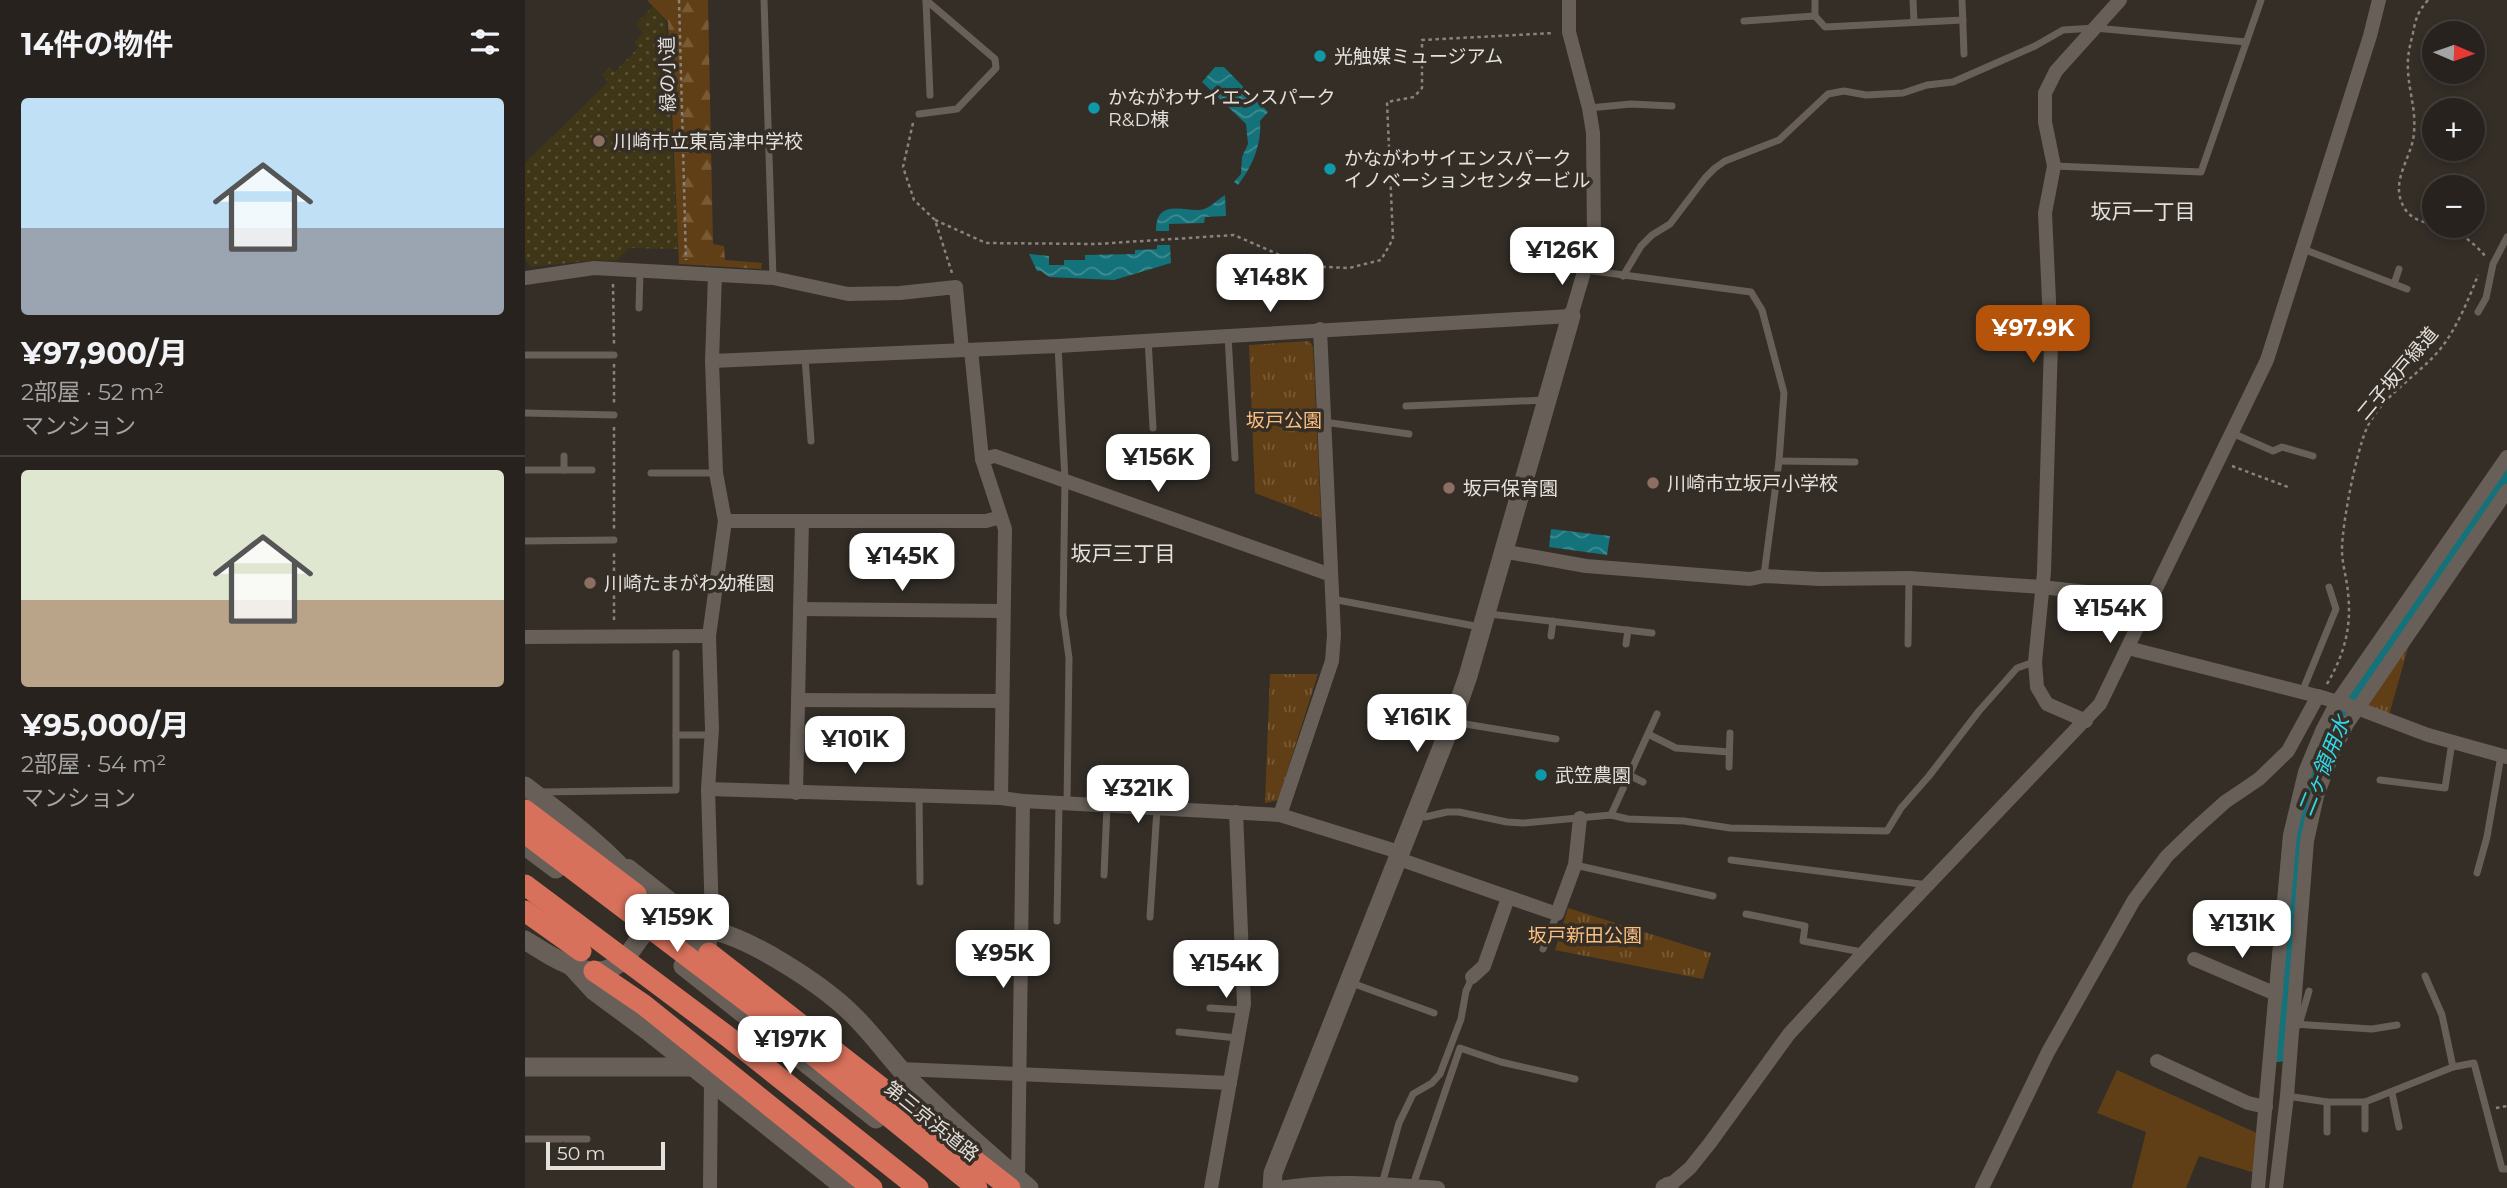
<!DOCTYPE html>
<html lang="ja">
<head>
<meta charset="utf-8">
<style>
	:root { --surface:#27221d; --page:#332f2a; --text:#f1f3f6; --muted:#a4a4a4; --line:#433f3b; --accent:#b45309 }
	body { margin:0; font-family:Montserrat,"Noto Sans JP",sans-serif; background:var(--page); color:var(--text); height:100vh; display:flex; flex-direction:column; font-size:26px; white-space:nowrap }
	* { box-sizing:border-box; margin:0 }
	p { font-size:23px; color:var(--muted) }
	.icon { flex:none; width:38px; height:38px; fill:none; stroke:currentColor; stroke-width:2; stroke-linecap:round; stroke-linejoin:round }
	.map { position:relative; flex:1; overflow:hidden }
	.drawer { display:flex; flex-direction:column; background:var(--surface); width:525px }
	.drawer>* { flex:none }
	.needle { width:46px; rotate:92deg }
	.controls { position:absolute; left:1897px; top:21px; display:grid; gap:14px }
	.controls a { display:grid; place-items:center; width:63px; height:63px; border-radius:50%; background:var(--surface); box-shadow:0 4px 10px #0003,0 0 0 2px var(--line); font-size:35px }
	.scale { position:absolute; left:21px; bottom:18px; width:119px; box-sizing:border-box; padding-left:7px; border:4px solid #e4e0dc; border-top:0; font-size:19px; line-height:24px; white-space:nowrap; color:#e4e0dc; -webkit-text-stroke:5px #342e27; paint-order:stroke }
	.price { position:absolute; translate:-50% -60px; padding:0 16px; border-radius:14px; background:#fff; color:#222; font-size:23px; line-height:46px; filter:drop-shadow(0 2px 4px #0008) }
	.price::after { content:''; position:absolute; left:50%; top:42px; width:21px; height:16px; margin-left:-10px; background:inherit; clip-path:polygon(0 0,100% 0,50% 100%) }
	.price.selected { background:var(--accent); color:#fff }
	ul { padding:0; list-style:none }
	li { display:grid; align-content:center; gap:14px; height:371px; padding:0 21px }
	li+li { border-top:2px solid var(--line) }
	li span { display:grid; place-items:center; height:217px; border-radius:7px; color:#555 }
	li>.icon { margin-inline-start:auto }
	span .icon { width:126px; height:126px; fill:#fffc; stroke-width:1 }
	li b { font-size:30px }
	h2 { display:flex; justify-content:space-between; align-items:center; height:84px; padding:0 21px; font-size:30px }
	main { display:flex; flex:1; min-height:0 }
	.map>svg:first-child { display:block }
</style>
</head>
<body>
<main>
<section class="drawer">
<h2>14件の物件<svg class="icon" aria-label="filters" viewBox="0 0 24 24"><path d="M4 7h16M4 17h16"/><circle cx="9" cy="7" r="2"/><circle cx="15" cy="17" r="2"/></svg></h2>
<ul>
<li><span style="background:linear-gradient(#bfe0f5 60%,#9aa5b1 0)"><svg class="icon" aria-label="home" viewBox="0 0 24 24"><path d="M3 11l9-7 9 7M6 9v11h12V9"/></svg></span><div><b>¥97,900/月</b><p>2部屋 · 52 m²</p><p>マンション</p></div></li>
<li><span style="background:linear-gradient(#dfe7d0 60%,#b9a48a 0)"><svg class="icon" aria-label="home" viewBox="0 0 24 24"><path d="M3 11l9-7 9 7M6 9v11h12V9"/></svg></span><div><b>¥95,000/月</b><p>2部屋 · 54 m²</p><p>マンション</p></div></li>
</ul>
</section>
<div class="map">
<svg width="1982" height="1188" viewBox="0 0 1982 1188">
	<defs>
		<pattern id="forest-firs" width="22" height="20" patternUnits="userSpaceOnUse" patternTransform="scale(1.75)"><rect width="22" height="20" fill="#613f16"/><path d="M5 1l3.5 6h-7zM16 11l3.5 6h-7z" fill="#785a37"/></pattern>
		<pattern id="sand-dots" width="8" height="8" patternUnits="userSpaceOnUse" patternTransform="scale(1.75)"><rect width="8" height="8" fill="#3e3616"/><path d="M2 2h.1M6 6h.1" fill="none" stroke="#5a5337" stroke-width="1.8" stroke-linecap="round"/></pattern>
		<pattern id="park-tufts" width="24" height="20" patternUnits="userSpaceOnUse" patternTransform="scale(1.75)"><rect width="24" height="20" fill="#613f16"/><path d="M3 7l-1-3M5 7V3M7 7l1-3M15 17l-1-3M17 17v-4M19 17l1-3" fill="none" stroke="#785a37"/></pattern>
		<pattern id="water-waves" width="16" height="10" patternUnits="userSpaceOnUse" patternTransform="scale(1.75)"><rect width="16" height="10" fill="#14727a"/><path d="M0 5q4-4 8 0t8 0" fill="none" stroke="#418c92"/></pattern>
	</defs>
	<rect width="100%" height="100%" fill="#342e27"/>
	<!-- green -->
	<polygon fill="#613f16" points="1592,1070 1734,1134 1730,1173 1674,1156 1661,1188 1607,1188 1621,1132 1572,1113"/>
	<!-- forest -->
	<polygon fill="url(#forest-firs)" points="122,0 183,0 188,244 199,246 200,260 237,263 236,269 154,264 143,22"/>
	<!-- sand -->
	<polygon fill="url(#sand-dots)" points="128,6 141,22 153,249 104,248 91,261 71,260 6,267 0,260 0,163 83,82 77,75 84,67 90,72 113,48 109,43 118,32 111,24"/>
	<!-- park -->
	<g fill="url(#park-tufts)">
		<polygon points="784,341 788,347 796,518 730,493 724,345"/>
		<polygon points="1883,648 1864,715 1841,706"/>
		<polygon points="745,674 793,674 753,800 740,803"/>
		<polygon points="1043,908 1186,953 1178,979 1030,950"/>
	</g>
	<!-- water -->
	<g fill="url(#water-waves)">
		<path d="M690,67H699L743,112L735,121C737,144 727,167 713,185L709,182L716,174L717,157L723,144L721,124L677,82Z"/>
		<path d="M700,195L701,216L680,217L679,223L644,224V231H631C631,199 657,211 675,210C684,209 692,200 700,195Z"/>
		<polygon points="632,245 645,245 646,263 589,280 524,277 516,271 512,271 504,254 524,256 524,265 539,265 539,260 560,260 560,255 610,254 610,250 632,249"/>
		<polygon points="1026,529 1085,536 1082,555 1024,547"/>
	</g>
	<g fill="none" stroke-linecap="round" stroke-linejoin="round">
		<!-- river -->
		<polyline stroke="#14727a" stroke-width="28" points="1753,1048 1772,839 1783,793 1812,723 1982,474"/>
		<!-- path -->
		<g stroke="#88837e" stroke-width="2.5" stroke-dasharray="3.5 3.5" stroke-linecap="butt">
			<polyline points="154,0 161,260"/>
			<path d="M1903,0C1893,12 1891,17 1888,33C1885,45 1882,57 1883,70C1884,93 1891,108 1889,133C1887,159 1863,182 1880,209C1889,224 1913,224 1927,230C1940,236 1952,246 1960,256"/>
			<polyline points="388,123 378,167 389,200 410,220 427,273"/>
			<polyline points="410,220 461,243 571,244 709,235 780,266 824,268 856,260 868,239 862,102 889,97 897,88 897,40 1029,33"/>
			<polyline points="88,284 89,344"/>
			<polyline points="89,364 89,403"/>
			<polyline points="89,427 89,529"/>
			<polyline points="1707,466 1763,487"/>
			<polyline points="89,620 89,550"/>
			<path d="M1802,684C1819,655 1827,627 1823,593C1822,579 1817,564 1817,550C1817,524 1831,454 1841,430C1854,399 1888,379 1910,355C1929,335 1943,301 1953,275"/>
			<polyline points="1971,1108 1982,1106"/>
		</g>
		<!-- lane -->
		<g stroke="#675f58" stroke-width="7">
			<polyline points="239,0 248,278"/>
			<polyline points="1290,0 1290,16"/>
			<polyline points="1388,0 1389,22"/>
			<polyline points="1437,0 1439,54"/>
			<polyline points="401,1 405,95"/>
			<polyline points="1219,21 1290,16 1300,27 1438,20"/>
			<polyline points="1064,108 1106,104 1147,106"/>
			<polyline points="394,114 432,109 471,68 470,59 401,0"/>
			<polyline points="1529,166 1676,172 1736,0"/>
			<polyline points="1778,249 1882,289"/>
			<polyline points="1061,270 1226,292 1237,310 1259,393 1254,461 1239,575"/>
			<polyline points="1098,276 1116,246 1127,235 1145,224 1180,178 1190,168 1200,161 1254,140 1303,94 1319,91 1341,95 1378,93 1402,85 1428,82 1510,46 1538,30 1570,28 1721,42"/>
			<polyline points="1869,284 1874,269"/>
			<polyline points="114,308 115,271"/>
			<polyline points="1953,312 1961,298 1968,264 1982,237"/>
			<polyline points="703,336 710,458"/>
			<polyline points="623,339 628,428"/>
			<polyline points="533,346 540,480 538,614 544,658 542,804"/>
			<polyline points="0,355 89,355"/>
			<polyline points="280,357 286,441"/>
			<polyline points="881,406 1020,400"/>
			<polyline points="0,413 89,415"/>
			<polyline points="799,422 884,434"/>
			<polyline points="1707,433 1748,451 1757,447 1788,456"/>
			<polyline points="39,456 39,470"/>
			<polyline points="1254,461 1330,462"/>
			<polyline points="0,470 67,470"/>
			<polyline points="126,473 191,473"/>
			<polyline points="0,541 89,540"/>
			<polyline points="807,599 955,627"/>
			<polyline points="964,614 1127,633"/>
			<polyline points="1026,636 1028,621"/>
			<polyline points="1101,644 1103,630"/>
			<polyline points="1383,644 1384,578"/>
			<polyline points="1777,692 1811,609 1804,587"/>
			<polyline points="928,722 1031,739"/>
			<polyline points="1123,734 1151,748 1204,752"/>
			<polyline points="151,735 186,735"/>
			<polyline points="1204,767 1205,733"/>
			<polyline points="1104,775 1118,782"/>
			<polyline points="1855,780 1920,788 1927,742"/>
			<polyline points="16,792 151,790 151,653"/>
			<polyline points="394,795 395,882"/>
			<polyline points="894,815 900,817 922,812 934,812 982,822 998,823 1086,815 1103,819 1159,821 1205,828 1362,831 1376,808 1404,776 1454,711 1492,668 1509,662"/>
			<polyline points="1086,815 1132,714"/>
			<polyline points="1206,860 1403,885"/>
			<polyline points="1050,865 1188,896"/>
			<polyline points="1952,873 1962,837 1976,756"/>
			<polyline points="579,875 582,806"/>
			<polyline points="1221,914 1280,926 1278,941 1337,952"/>
			<polyline points="625,917 632,809"/>
			<polyline points="532,921 534,803"/>
			<polyline points="1018,949 1032,914"/>
			<polyline points="1900,976 1917,1015 1928,1067"/>
			<polyline points="824,982 909,1013"/>
			<polyline points="685,1008 717,1010"/>
			<polyline points="1768,1024 1847,1029 1872,1025"/>
			<polyline points="1774,1025 1784,991"/>
			<polyline points="654,1032 712,1038"/>
			<polyline points="1867,1093 1874,1127"/>
			<polyline points="1762,1096 1802,1102 1840,1102 1928,1067 1949,1063 1977,1169 1982,1169"/>
			<polyline points="1840,1102 1840,1129"/>
			<polyline points="1802,1132 1802,1102"/>
			<polyline points="0,1139 62,1139"/>
			<polyline points="857,1184 874,1123 888,1094 907,1083 915,1074 936,1019 941,991 947,978"/>
			<polyline points="888,1185 935,1048 976,1062 1050,1079"/>
		</g>
		<!-- street -->
		<g stroke="#675f58" stroke-width="14">
			<polyline points="0,278 69,268 248,278 323,294 375,293 431,287 437,350"/>
			<polyline points="446,350 457,459 480,529 476,798"/>
			<polyline points="187,361 533,346 1046,316 1069,238 1068,133 1064,108 1044,32 1044,0"/>
			<polyline points="457,459 470,456 806,575"/>
			<polyline points="200,521 461,521 476,517"/>
			<polyline points="977,551 1061,566 1225,579 1239,576 1295,579 1384,578 1516,587 1626,599"/>
			<polyline points="275,609 478,611"/>
			<polyline points="0,637 184,636"/>
			<polyline points="1603,648 1796,697 1829,707 1903,735 1982,757"/>
			<polyline points="273,700 477,701"/>
			<polyline points="1561,721 1522,704 1512,687 1510,662 1519,572 1526,344 1520,213 1529,166 1520,122 1520,93 1531,71 1595,0"/>
			<polyline points="183,789 476,798 498,801 755,815 874,852"/>
			<polyline points="271,793 277,521"/>
			<polyline points="755,815 807,661 809,635 795,329"/>
			<polyline points="871,858 1032,914 1050,865 1055,818"/>
			<polyline points="104,866 184,929"/>
			<polyline points="184,953 187,918 183,789 187,729 184,636 200,521 191,473 187,361 190,275"/>
			<polyline points="1669,959 1751,994"/>
			<polyline points="947,977 959,966 983,898"/>
			<polyline points="1632,1061 1723,1103 1741,1107"/>
			<polyline points="375,1069 705,1083"/>
			<polyline points="493,1179 498,801"/>
			<polyline points="1144,1186 1165,1168 1185,1143 1264,1034 1353,937 1575,704 1742,360 1845,36 1854,0"/>
			<polyline points="185,1188 186,1080"/>
			<polyline points="686,1188 719,1004 711,812"/>
			<path d="M754,1188C807,1179 859,1184 913,1188"/>
			<polyline points="1457,1188 1523,1052 1609,900 1642,856 1670,829 1700,802 1734,779 1763,751 1793,696"/>
			<polyline points="1733,1188 1765,835 1780,772 1797,731 1812,702 1982,457"/>
			<polyline points="1751,1188 1762,1096 1782,841 1792,796 1808,753 1822,724 1982,491"/>
		</g>
		<!-- secondary -->
		<g stroke="#675f58" stroke-width="19">
			<path d="M0,786C56,828 111,871 146,933"/>
			<polyline points="0,846 31,869"/>
			<polyline points="148,928 184,953"/>
			<path d="M0,940C27,957 72,989 100,958C109,949 116,932 128,926C142,919 170,927 185,930C226,938 296,984 326,1013C349,1035 367,1062 390,1085C426,1121 465,1155 504,1188"/>
			<polyline points="158,966 351,1119"/>
			<polyline points="47,967 69,991 123,1031 320,1188"/>
			<polyline points="0,1067 168,1067"/>
			<polyline points="747,1188 748,1173 927,722 943,676 1046,316"/>
			<polyline points="1140,1188 1144,1186"/>
		</g>
		<!-- highway -->
		<g stroke="#d8715c" stroke-width="21">
			<polyline points="0,810 111,894"/>
			<polyline points="0,833 229,1007 452,1188"/>
			<polyline points="0,885 202,1036 393,1188"/>
			<polyline points="0,911 56,951"/>
			<polyline points="184,953 485,1188"/>
			<polyline points="69,971 119,1005 347,1188"/>
		</g>
	</g>
	<!-- markers -->
	<g fill="#0f9aa8" stroke="#342e27" stroke-width="2.5">
		<circle cx="795" cy="56" r="7"/>
		<circle cx="569" cy="108" r="7"/>
		<circle cx="805" cy="169" r="7"/>
		<circle cx="1016" cy="775" r="7"/>
	</g>
	<g fill="#8d6e63" stroke="#342e27" stroke-width="2.5">
		<circle cx="74" cy="141" r="7"/>
		<circle cx="1128" cy="483" r="7"/>
		<circle cx="924" cy="488" r="7"/>
		<circle cx="65" cy="583" r="7"/>
	</g>
	<g text-anchor="middle" stroke-width="7" stroke-linejoin="round" paint-order="stroke">
		<!-- poi labels -->
		<g font-size="19" fill="#e4e0dc" stroke="#342e27" text-anchor="start">
			<text x="809" y="63">光触媒ミュージアム</text>
			<text x="583" y="104">かながわサイエンスパーク<tspan x="583" dy="22">R&amp;D棟</tspan></text>
			<text x="88" y="148">川崎市立東高津中学校</text>
			<text x="819" y="165">かながわサイエンスパーク<tspan x="819" dy="22">イノベーションセンタービル</tspan></text>
			<text x="1142" y="490">川崎市立坂戸小学校</text>
			<text x="938" y="495">坂戸保育園</text>
			<text x="79" y="590">川崎たまがわ幼稚園</text>
			<text x="1030" y="782">武笠農園</text>
		</g>
		<!-- street labels -->
		<g font-size="19" fill="#e4e0dc" stroke="#342e27">
			<text transform="translate(142 74) rotate(-91)" y="7">緑の小道</text>
			<text transform="translate(1872 373) rotate(-50)" y="7">二子坂戸緑道</text>
			<text transform="translate(407 1121) rotate(39)" y="7">第三京浜道路</text>
		</g>
		<!-- park labels -->
		<g font-size="19" fill="#fbbf80" stroke="#342e27">
			<text x="759" y="427">坂戸公園</text>
			<text x="1060" y="942">坂戸新田公園</text>
		</g>
		<!-- neighbourhood labels -->
		<g font-size="21" fill="#e4e0dc" stroke="#342e27">
			<text x="1618" y="219">坂戸一丁目</text>
			<text x="598" y="561">坂戸三丁目</text>
		</g>
		<!-- water labels -->
		<g font-size="21" font-style="italic" fill="#2fdae9" stroke="#342e27">
			<text transform="translate(1799 766) rotate(-68)" y="7">二ヶ領用水</text>
		</g>
	</g>
</svg>
<div class="controls">
<a><svg class="needle" viewBox="-14 -14 28 28"><path d="M0-13l5 13h-10z" fill="#e53935"/><path d="M0 13l5-13h-10z" fill="#a4a4a4"/></svg></a>
<a>+</a>
<a>−</a>
</div>
<div class="scale">50 m</div>
<b class="price" style="left:1037px;top:287px">¥126K</b>
<b class="price" style="left:745px;top:314px">¥148K</b>
<b class="price selected" style="left:1508px;top:365px">¥97.9K</b>
<b class="price" style="left:633px;top:494px">¥156K</b>
<b class="price" style="left:377px;top:593px">¥145K</b>
<b class="price" style="left:1585px;top:645px">¥154K</b>
<b class="price" style="left:892px;top:754px">¥161K</b>
<b class="price" style="left:330px;top:776px">¥101K</b>
<b class="price" style="left:613px;top:825px">¥321K</b>
<b class="price" style="left:152px;top:954px">¥159K</b>
<b class="price" style="left:1717px;top:960px">¥131K</b>
<b class="price" style="left:478px;top:990px">¥95K</b>
<b class="price" style="left:701px;top:1000px">¥154K</b>
<b class="price" style="left:265px;top:1076px">¥197K</b>
</div>
</main>
</body>
</html>
